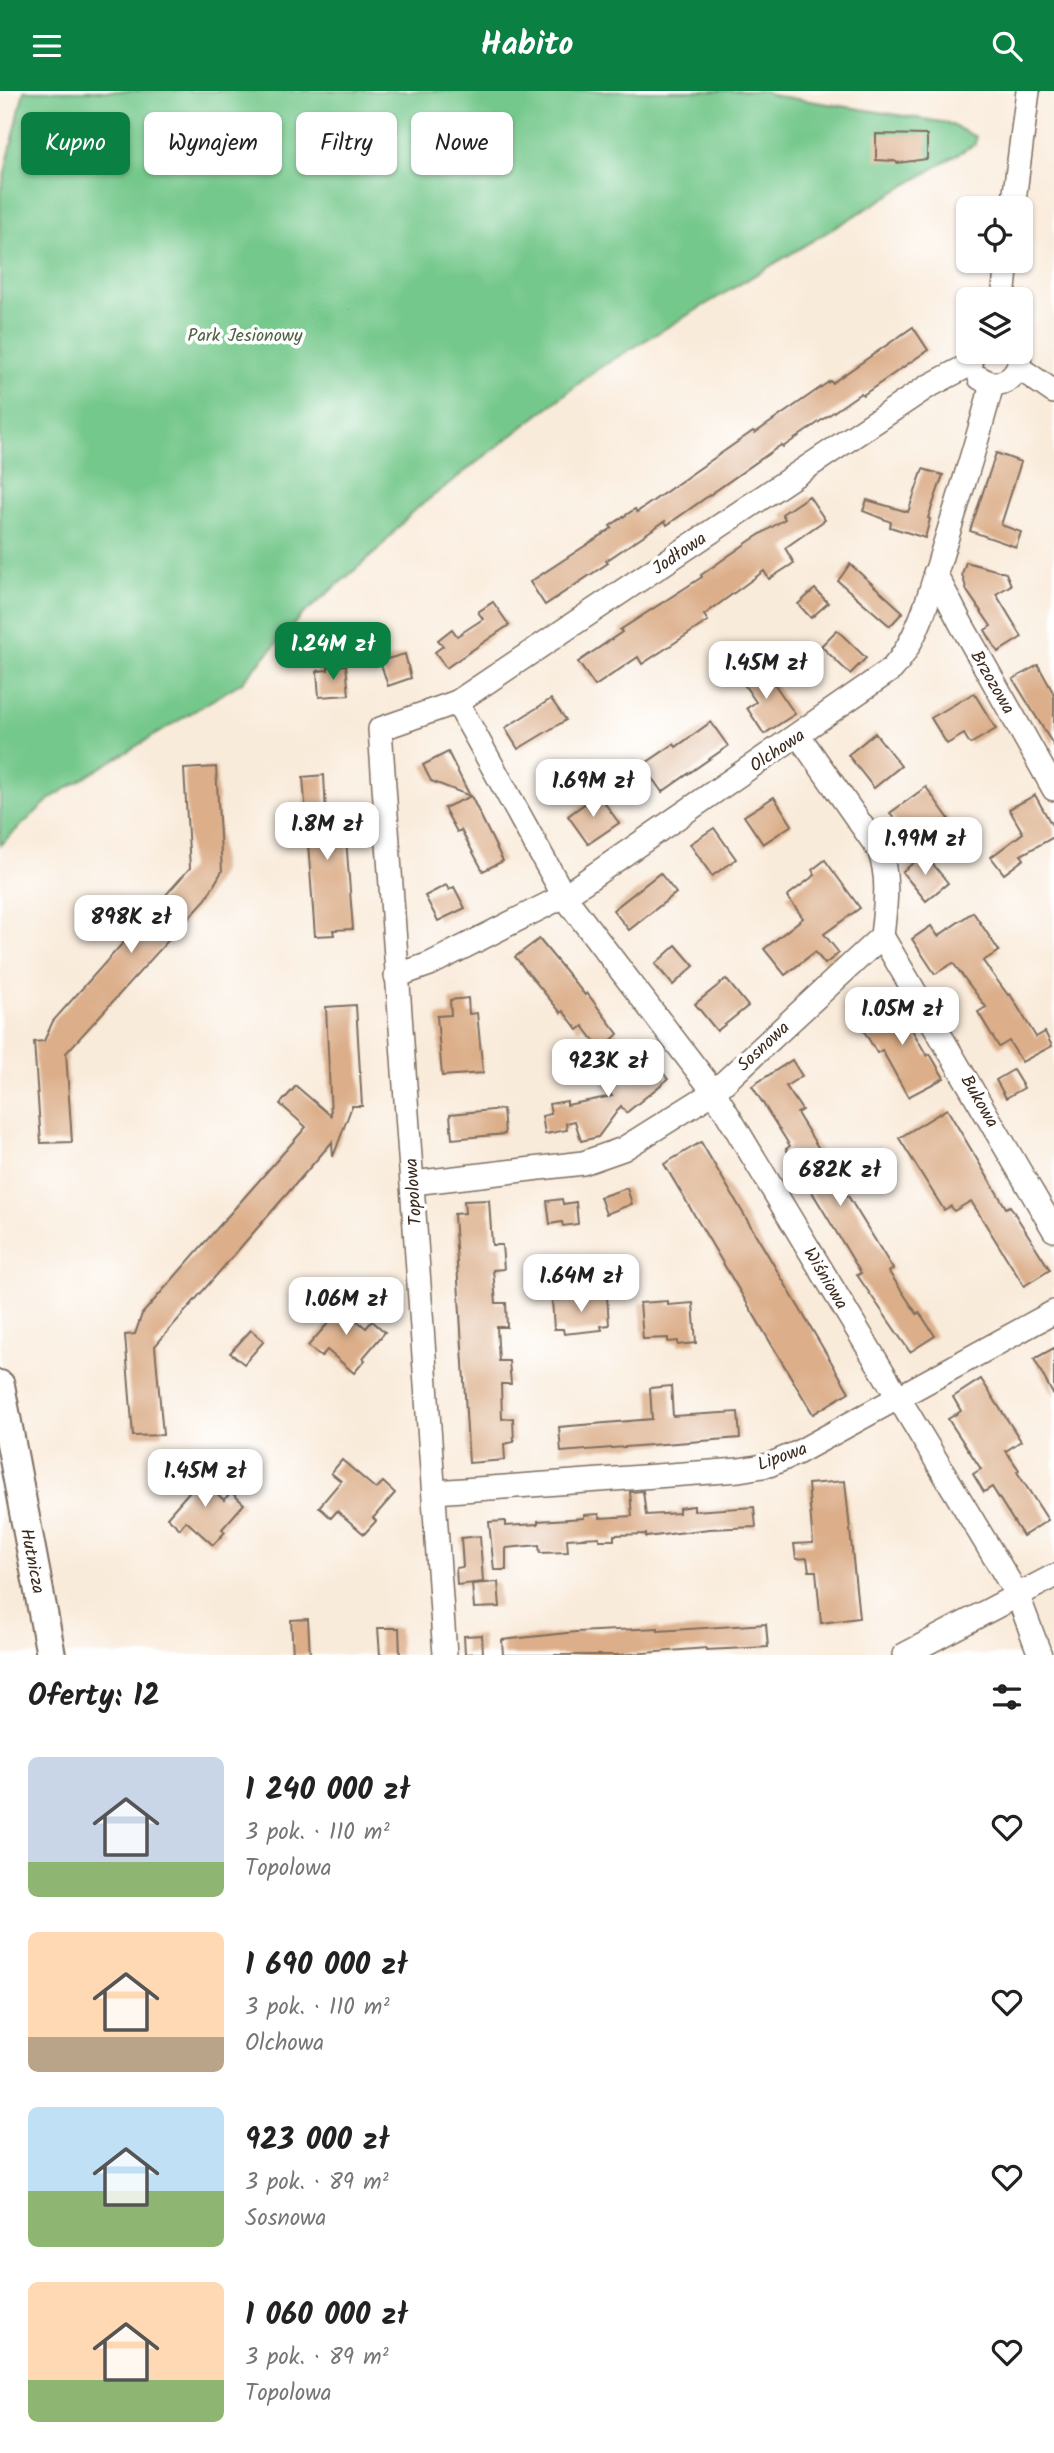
<!DOCTYPE html>
<html lang="pl">
<head>
<meta charset="utf-8">
<style>
	:root { --surface:#fff; --page:#f6f6f6; --text:#222; --muted:#767676; --accent:#0b8043 }
	body { margin:0; font-family:Kalam,sans-serif; background:var(--page); color:var(--text); height:100vh; display:flex; flex-direction:column; font-size:26px; white-space:nowrap }
	* { box-sizing:border-box; margin:0 }
	p { font-size:23px; color:var(--muted) }
	.icon { flex:none; width:38px; height:38px; fill:none; stroke:currentColor; stroke-width:2; stroke-linecap:round; stroke-linejoin:round }
	.map { position:relative; height:1564px; overflow:hidden }
	.drawer { display:flex; flex-direction:column; background:var(--surface); flex:1 }
	.drawer>* { flex:none }
	.top-card { position:absolute; left:21px; top:21px; width:700px; height:63px; display:flex; gap:14px }
	.fabs { position:absolute; left:956px; top:105px; display:grid; gap:14px }
	.fabs a { display:grid; place-items:center; width:77px; height:77px; border-radius:10px; background:var(--surface); box-shadow:0 2px 5px #0004; font-size:35px }
	.price { position:absolute; translate:-50% -60px; padding:0 16px; border-radius:14px; background:#fff; color:#222; font-size:23px; line-height:46px; filter:drop-shadow(0 2px 4px #0008) }
	.price::after { content:''; position:absolute; left:50%; top:42px; width:21px; height:16px; margin-left:-10px; background:inherit; clip-path:polygon(0 0,100% 0,50% 100%) }
	.price.selected { background:var(--accent); color:#fff }
	ul { padding:0; list-style:none }
	li { display:flex; align-items:center; gap:21px; height:175px; padding:0 28px }
	li span { display:grid; place-items:center; flex:none; width:196px; height:140px; border-radius:10px; color:#555 }
	li>.icon { margin-inline-start:auto }
	span .icon { width:84px; height:84px; fill:#fffc; stroke-width:1 }
	li b { font-size:30px }
	h2 { display:flex; justify-content:space-between; align-items:center; height:84px; padding:0 28px; font-size:30px }
	.pill { padding:0 24px; border-radius:10px; background:var(--surface); box-shadow:0 2px 5px #0004; font-size:24px; line-height:63px }
	.pill.selected { background:var(--accent); color:#fff }
	header { display:flex; justify-content:space-between; align-items:center; height:91px; padding:0 28px; background:var(--accent); color:#fff; font-size:32px; font-weight:600 }
	.map>svg:first-child { display:block }
</style>
</head>
<body>
<header><svg class="icon" aria-label="menu" viewBox="0 0 24 24"><path d="M4 6h16M4 12h16M4 18h16"/></svg>Habito<svg class="icon" aria-label="search" viewBox="0 0 24 24"><circle cx="10" cy="10" r="6"/><path d="M15 15l6 6"/></svg></header>
<div class="map">
<svg width="1054" height="1564" viewBox="0 0 1054 1564">
	<rect width="100%" height="100%" fill="#fff"/>
	<filter id="ink" filterUnits="userSpaceOnUse"><feTurbulence type="fractalNoise" baseFrequency=".0143" numOctaves="2"/><feDisplacementMap in="SourceGraphic" scale="14" xChannelSelector="R" yChannelSelector="G"/><feConvolveMatrix kernelMatrix="1 2 1 2 8 2 1 2 1" color-interpolation-filters="sRGB"/></filter>
	<filter id="wash" filterUnits="userSpaceOnUse"><feTurbulence type="fractalNoise" baseFrequency=".00686" numOctaves="4" result="noise"/><feDisplacementMap in="SourceGraphic" scale="28" xChannelSelector="R" yChannelSelector="G"/><feGaussianBlur stdDeviation="1.57" result="paint"/><feColorMatrix in="noise" values="0 0 0 0 0 0 0 0 0 0 0 0 0 0 0 0 0 1.4 0 .05"/><feComposite in="paint" operator="in"/></filter>
	<g filter="url(#wash)">
		<rect width="100%" height="100%" fill="#f9ebda"/>
		<!-- green -->
		<polygon fill="#74c88b" stroke="#587954" stroke-width="2" points="24,0 765,0 772,4 948,32 976,46 975,53 599,277 411,422 378,459 301,525 242,591 51,707 0,754 0,103"/>
		<g id="blocks">
			<!-- building -->
			<g fill="#dcae89">
				<polygon points="876,43 927,44 927,68 898,72 894,70 876,69"/>
				<polygon points="913,236 928,259 863,304 861,302 783,356 781,354 667,434 665,430 606,470 608,472 545,514 530,491 612,437 610,435 635,418 637,421 753,340 755,342 830,290 832,292"/>
				<polygon points="996,362 1021,371 1001,434 1021,441 1016,456 970,440"/>
				<polygon points="923,378 943,384 928,427 930,428 925,447 890,436 891,431 863,420 867,409 908,421"/>
				<polygon points="809,405 825,429 785,457 794,472 769,488 764,480 704,524 708,530 642,573 638,566 595,595 578,571 622,541 620,539 702,486 701,484 751,449 785,428 782,423"/>
				<polygon points="966,471 1006,482 1011,494 996,503 1022,546 998,561 985,539 991,535 967,500 962,483"/>
				<polygon points="850,473 903,521 890,535 838,490"/>
				<polygon points="815,498 828,512 811,527 798,513"/>
				<polygon points="493,511 509,534 446,577 435,561 443,555 438,549 452,538 457,545 483,528 478,521"/>
				<polygon points="837,539 866,567 850,583 821,555"/>
				<polygon points="405,563 411,587 388,595 380,570"/>
				<polygon points="346,574 349,604 319,606 317,580 328,579 328,576"/>
				<polygon points="1038,574 1054,603 1054,655 1013,588"/>
				<polygon points="762,575 795,623 764,643 747,617 756,611 741,589"/>
				<polygon points="974,602 996,638 970,653 964,643 947,653 931,627"/>
				<polygon points="551,608 566,629 518,658 505,637"/>
				<polygon points="711,631 728,655 662,701 643,674 674,653 676,656"/>
				<polygon points="875,642 901,675 874,697 848,664"/>
				<polygon points="448,661 470,705 431,690 423,674"/>
				<polygon points="216,676 222,780 206,808 66,962 72,1051 41,1052 34,951 44,950 53,930 190,777 184,678"/>
				<polygon points="324,684 326,723 344,722 353,838 333,839 334,844 315,845 303,686"/>
				<polygon points="926,696 949,728 913,754 890,722"/>
				<polygon points="598,703 619,732 588,753 568,725"/>
				<polygon points="1035,704 1054,738 1054,746 1021,764 1024,768 1004,783 991,766 1023,742 1009,718"/>
				<polygon points="471,705 503,770 483,780 461,739 457,741 444,717"/>
				<polygon points="774,706 792,734 763,753 744,725"/>
				<polygon points="714,737 736,768 712,785 690,753"/>
				<polygon points="925,763 948,792 926,810 902,781"/>
				<polygon points="825,769 860,817 824,843 839,862 825,873 815,861 785,884 764,858 803,827 787,805 815,784 812,779"/>
				<polygon points="660,782 676,802 629,839 613,819"/>
				<polygon points="446,794 449,799 454,796 465,817 438,830 425,805"/>
				<polygon points="973,821 999,860 983,870 1008,904 1010,903 1036,946 1045,941 1052,955 1022,971 1009,950 999,956 978,921 986,916 953,872 935,883 912,848 931,835 938,845"/>
				<polygon points="539,848 585,904 587,902 618,943 601,959 583,935 578,939 563,920 561,922 515,866"/>
				<polygon points="676,854 694,875 673,894 655,873"/>
				<polygon points="726,888 748,915 717,940 695,913"/>
				<polygon points="891,902 927,965 930,963 944,987 908,1006 882,959 877,962 864,940 879,931 869,915"/>
				<polygon points="468,907 469,923 477,922 483,982 442,985 437,925 451,924 450,909"/>
				<polygon points="356,914 362,1015 352,1015 333,1066 332,1051 155,1255 163,1344 133,1345 125,1244 135,1243 142,1223 306,1036 280,1013 296,995 331,1025 326,916"/>
				<polygon points="645,959 668,988 626,1022 621,1015 598,1046 581,1050 575,1030 566,1032 567,1039 545,1043 542,1025 551,1023 549,1013 567,1010 567,1014 612,1005 603,993 617,981 615,978 634,962 637,965"/>
				<polygon points="792,969 802,985 786,995 802,1019 797,1022 893,1178 889,1181 917,1223 919,1221 935,1245 910,1261 857,1184 861,1182 786,1058 790,1055 752,995"/>
				<polygon points="1013,979 1024,997 1006,1007 996,989"/>
				<polygon points="503,1018 505,1043 452,1048 450,1023"/>
				<polygon points="947,1018 1006,1117 1010,1115 1050,1179 1024,1195 971,1110 954,1120 951,1115 944,1119 899,1047"/>
				<polygon points="701,1051 849,1301 813,1323 664,1073"/>
				<polygon points="627,1097 632,1113 606,1123 600,1106"/>
				<polygon points="562,1108 563,1113 576,1111 578,1133 563,1135 562,1131 550,1133 547,1110"/>
				<polygon points="489,1109 492,1154 502,1154 504,1178 493,1179 496,1212 506,1212 507,1236 497,1236 499,1270 509,1270 511,1293 501,1293 502,1328 513,1327 514,1351 504,1353 505,1369 469,1372 454,1123 465,1122 464,1110"/>
				<polygon points="607,1205 609,1234 601,1235 602,1239 564,1243 563,1238 554,1238 552,1209"/>
				<polygon points="332,1209 366,1237 372,1230 385,1241 363,1267 365,1269 354,1282 327,1259 321,1266 308,1255 330,1230 321,1221"/>
				<polygon points="668,1210 668,1214 693,1212 696,1252 678,1254 678,1250 668,1251 668,1247 643,1248 640,1212"/>
				<polygon points="251,1239 264,1250 244,1273 230,1262"/>
				<polygon points="1054,1257 1054,1305 1034,1268"/>
				<polygon points="981,1288 1021,1350 1006,1360 1019,1379 1017,1381 1048,1429 1023,1445 992,1396 984,1401 973,1383 981,1378 948,1328 961,1320 953,1306"/>
				<polygon points="671,1295 673,1325 738,1321 740,1347 561,1361 559,1336 652,1328 650,1297"/>
				<polygon points="342,1369 376,1398 383,1391 395,1402 373,1427 376,1430 364,1443 337,1420 331,1427 319,1416 341,1390 331,1382"/>
				<polygon points="191,1380 224,1409 231,1401 244,1413 222,1438 225,1441 213,1454 186,1430 180,1438 167,1426 189,1401 180,1393"/>
				<polygon points="845,1390 859,1527 821,1532 816,1480 809,1480 807,1467 796,1468 794,1453 813,1452 808,1393"/>
				<polygon points="643,1400 646,1424 679,1422 679,1417 694,1415 694,1420 754,1416 756,1436 709,1438 646,1446 646,1443 614,1444 614,1449 599,1449 599,1446 567,1448 568,1461 540,1462 539,1454 506,1457 506,1479 494,1479 489,1431 505,1430 505,1435 538,1433 538,1430 584,1427 584,1424 599,1423 600,1427 632,1425 630,1401"/>
				<polygon points="480,1445 483,1491 457,1494 456,1477 463,1476 461,1447"/>
				<polygon points="498,1491 500,1516 474,1517 472,1493"/>
				<polygon points="308,1528 310,1564 293,1564 291,1529"/>
				<polygon points="766,1533 768,1556 706,1559 706,1557 619,1564 503,1564 502,1549 576,1541 658,1537 658,1540"/>
				<polygon points="378,1537 399,1537 400,1564 380,1564"/>
				<polygon points="482,1544 483,1562 465,1563 464,1545"/>
			</g>
		</g>
	</g>
	<g filter="url(#ink)">
		<use href="#blocks" fill-opacity="0" stroke="#7e6e60" stroke-width="2"/>
		<g fill="none" stroke-linecap="round" stroke-linejoin="round">
			<defs>
				<g id="minor">
					<polyline points="1013,117 1028,0"/>
					<polyline points="1003,208 1007,170"/>
					<polyline points="1019,277 1054,301"/>
					<path d="M980,287C1001,301 1023,285 1019,261"/>
					<polyline points="935,482 960,531 1054,698"/>
					<polyline points="457,611 564,805 714,1001 1018,1505 1040,1564"/>
					<polyline points="882,845 1054,1139"/>
					<path d="M396,885L430,873L564,805L892,578C921,546 933,490 946,449C962,397 979,346 992,293"/>
					<path d="M413,1092L583,1072L623,1058L714,1001L882,845C885,817 890,786 879,759L799,645"/>
					<polyline points="435,1401 739,1379 769,1374 797,1362 1054,1221"/>
					<polyline points="445,1564 380,638 457,611 927,296 971,273"/>
					<polyline points="904,1564 1054,1485"/>
				</g>
				<polyline id="major" points="0,1294 51,1564"/>
			</defs>
			<!-- minor casing -->
			<use href="#minor" stroke="#7e6e60" stroke-width="26"/>
			<!-- major casing -->
			<use href="#major" stroke="#7e6e60" stroke-width="32"/>
			<!-- minor -->
			<use href="#minor" stroke="#fff" stroke-width="23"/>
			<!-- major -->
			<use href="#major" stroke="#fff" stroke-width="28"/>
		</g>
	</g>
	<g text-anchor="middle" stroke-width="7" stroke-linejoin="round" paint-order="stroke">
		<!-- park labels -->
		<g font-size="18" fill="#4f6144" stroke="#fff">
			<text x="245" y="250">Park Jesionowy</text>
		</g>
		<!-- street labels -->
		<g font-size="18" fill="#3b2a1e" stroke="#fff">
			<text transform="translate(679 462) rotate(-34)" y="6">Jodłowa</text>
			<text transform="translate(993 591) rotate(60)" y="6">Brzozowa</text>
			<text transform="translate(777 659) rotate(-34)" y="6">Olchowa</text>
			<text transform="translate(763 955) rotate(-43)" y="6">Sosnowa</text>
			<text transform="translate(980 1010) rotate(60)" y="6">Bukowa</text>
			<text transform="translate(413 1101) rotate(-94)" y="6">Topolowa</text>
			<text transform="translate(826 1187) rotate(59)" y="6">Wiśniowa</text>
			<text transform="translate(782 1365) rotate(-20)" y="6">Lipowa</text>
			<text transform="translate(33 1470) rotate(79)" y="6">Hutnicza</text>
		</g>
	</g>
</svg>
<div class="fabs">
<a><svg class="icon" aria-label="locate" viewBox="0 0 24 24"><circle cx="12" cy="12" r="6"/><path d="M12 2v4M12 18v4M2 12h4M18 12h4"/></svg></a>
<a><svg class="icon" aria-label="layers" viewBox="0 0 24 24"><path d="M12 4l9 5-9 5-9-5zM3 14l9 5 9-5"/></svg></a>
</div>
<b class="price selected" style="left:333px;top:591px">1.24M zł</b>
<b class="price" style="left:766px;top:610px">1.45M zł</b>
<b class="price" style="left:593px;top:728px">1.69M zł</b>
<b class="price" style="left:327px;top:771px">1.8M zł</b>
<b class="price" style="left:925px;top:786px">1.99M zł</b>
<b class="price" style="left:131px;top:864px">898K zł</b>
<b class="price" style="left:902px;top:956px">1.05M zł</b>
<b class="price" style="left:608px;top:1008px">923K zł</b>
<b class="price" style="left:840px;top:1117px">682K zł</b>
<b class="price" style="left:581px;top:1223px">1.64M zł</b>
<b class="price" style="left:346px;top:1246px">1.06M zł</b>
<b class="price" style="left:205px;top:1418px">1.45M zł</b>
<div class="top-card">
<a class="pill selected">Kupno</a>
<a class="pill">Wynajem</a>
<a class="pill">Filtry</a>
<a class="pill">Nowe</a>
</div>
</div>
<section class="drawer">
<h2>Oferty: 12<svg class="icon" aria-label="filters" viewBox="0 0 24 24"><path d="M4 7h16M4 17h16"/><circle cx="9" cy="7" r="2"/><circle cx="15" cy="17" r="2"/></svg></h2>
<ul>
<li><span style="background:linear-gradient(#c9d6e8 75%,#8fb573 0)"><svg class="icon" aria-label="home" viewBox="0 0 24 24"><path d="M3 11l9-7 9 7M6 9v11h12V9"/></svg></span><div><b>1 240 000 zł</b><p>3 pok. · 110 m²</p><p>Topolowa</p></div><svg class="icon" aria-label="heart" viewBox="0 0 24 24"><path d="M12 20l-8-8c-3-5 5-10 8-4 3-6 11-1 8 4z"/></svg></li>
<li><span style="background:linear-gradient(#ffd9b3 75%,#b9a48a 0)"><svg class="icon" aria-label="home" viewBox="0 0 24 24"><path d="M3 11l9-7 9 7M6 9v11h12V9"/></svg></span><div><b>1 690 000 zł</b><p>3 pok. · 110 m²</p><p>Olchowa</p></div><svg class="icon" aria-label="heart" viewBox="0 0 24 24"><path d="M12 20l-8-8c-3-5 5-10 8-4 3-6 11-1 8 4z"/></svg></li>
<li><span style="background:linear-gradient(#bfe0f5 60%,#8fb573 0)"><svg class="icon" aria-label="home" viewBox="0 0 24 24"><path d="M3 11l9-7 9 7M6 9v11h12V9"/></svg></span><div><b>923 000 zł</b><p>3 pok. · 89 m²</p><p>Sosnowa</p></div><svg class="icon" aria-label="heart" viewBox="0 0 24 24"><path d="M12 20l-8-8c-3-5 5-10 8-4 3-6 11-1 8 4z"/></svg></li>
<li><span style="background:linear-gradient(#ffd9b3 70%,#8fb573 0)"><svg class="icon" aria-label="home" viewBox="0 0 24 24"><path d="M3 11l9-7 9 7M6 9v11h12V9"/></svg></span><div><b>1 060 000 zł</b><p>3 pok. · 89 m²</p><p>Topolowa</p></div><svg class="icon" aria-label="heart" viewBox="0 0 24 24"><path d="M12 20l-8-8c-3-5 5-10 8-4 3-6 11-1 8 4z"/></svg></li>
</ul>
</section>
</body>
</html>
